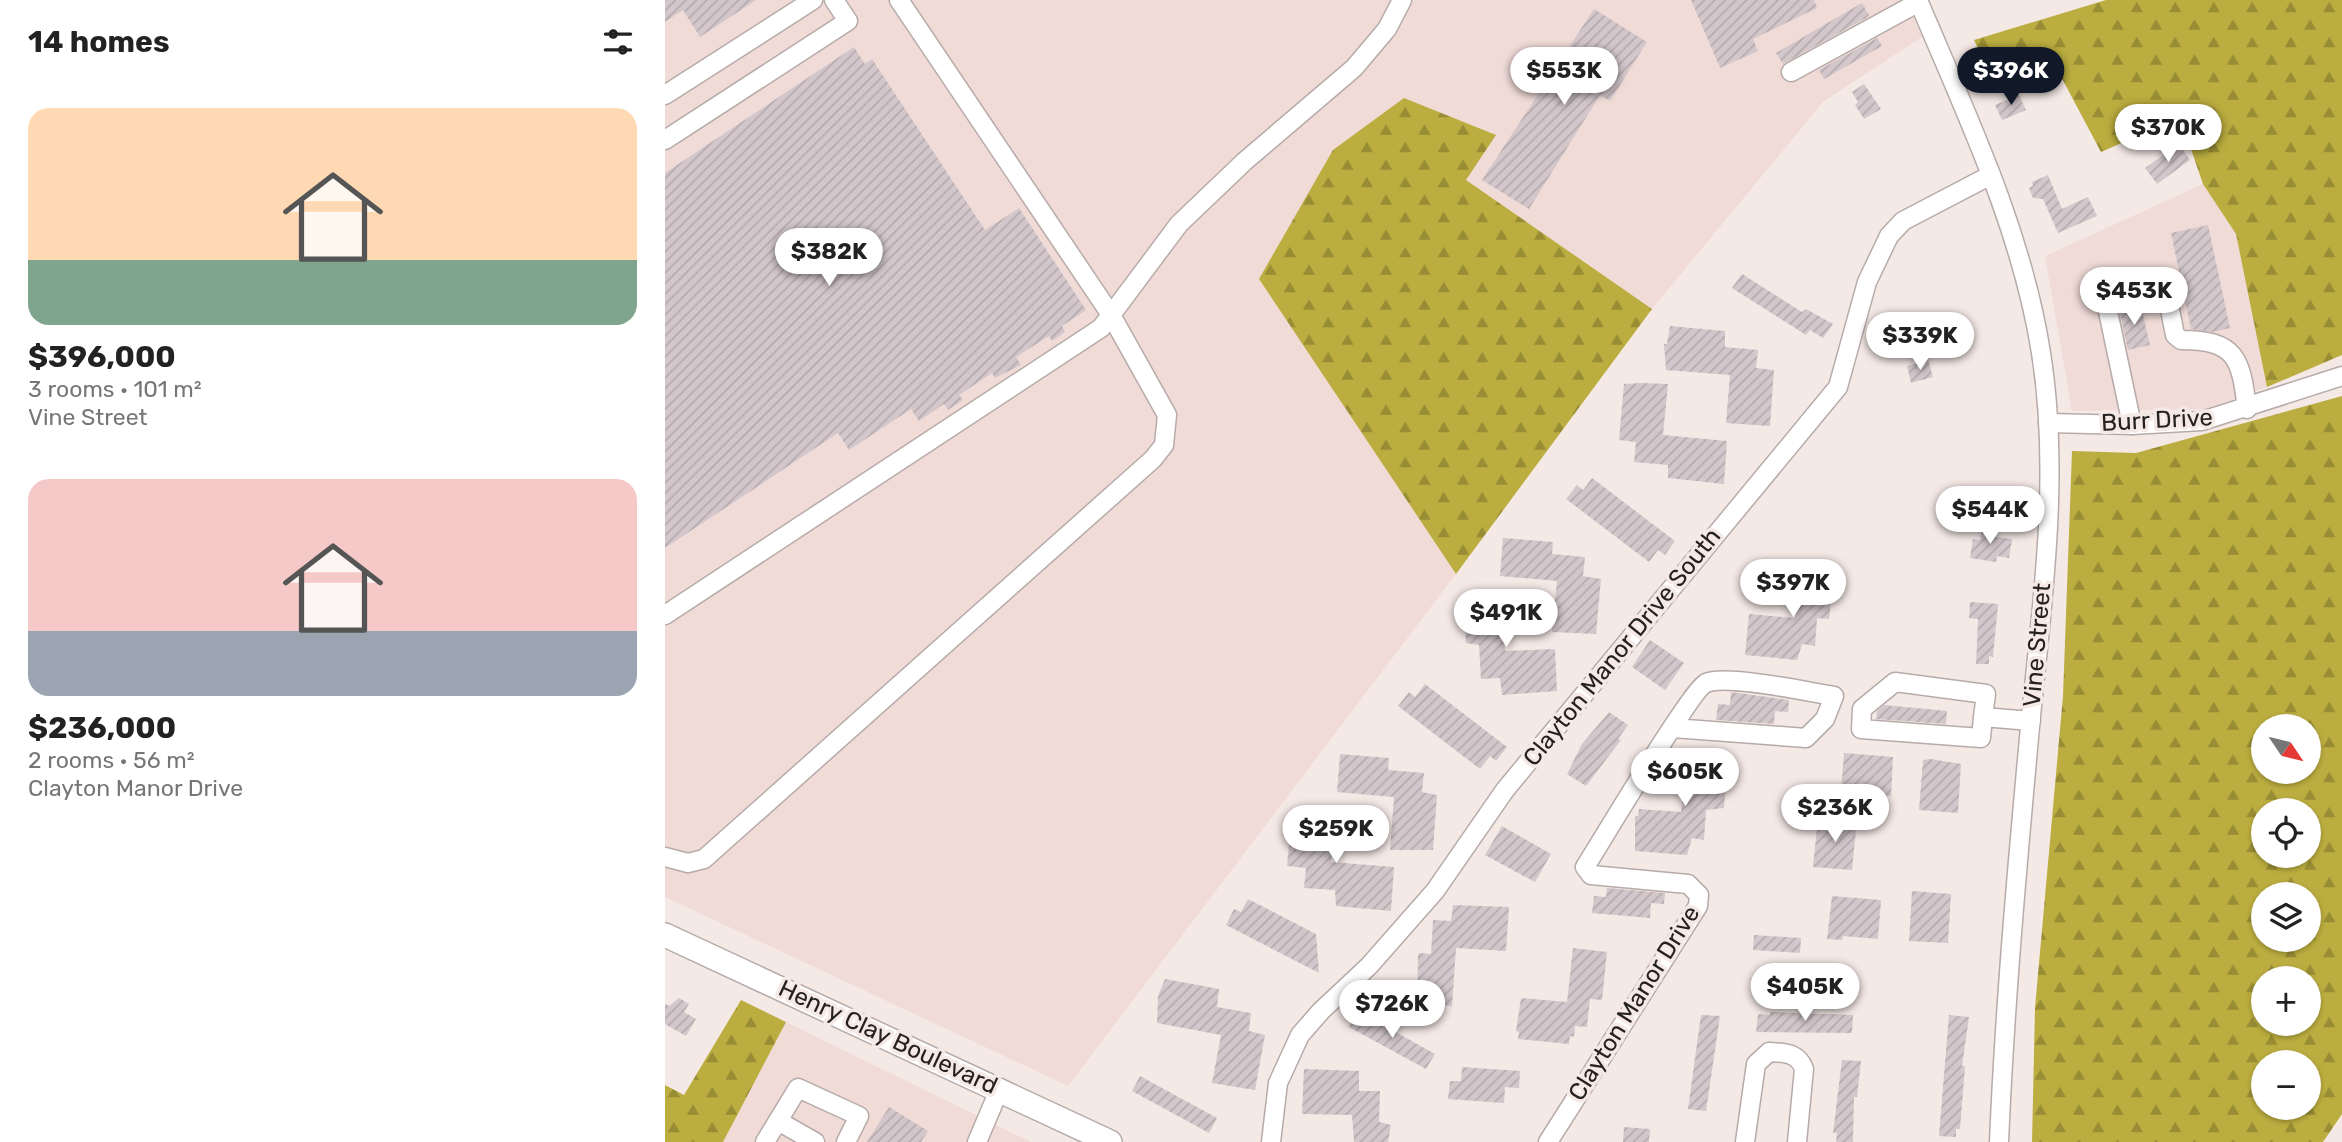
<!DOCTYPE html>
<html lang="en">
<head>
<meta charset="utf-8">
<style>
	:root { --surface:#fff; --page:#f6f6f6; --text:#222; --muted:#767676; --accent:#111827 }
	body { margin:0; font-family:Rubik,sans-serif; background:var(--page); color:var(--text); height:100vh; display:flex; flex-direction:column; font-size:26px; white-space:nowrap }
	* { box-sizing:border-box; margin:0 }
	p { font-size:23px; color:var(--muted) }
	.icon { flex:none; width:38px; height:38px; fill:none; stroke:currentColor; stroke-width:2; stroke-linecap:round; stroke-linejoin:round }
	.map { position:relative; flex:1; overflow:hidden }
	.details { display:flex; flex-direction:column; background:var(--surface); width:665px }
	.details>* { flex:none }
	.needle { width:46px; rotate:125deg }
	.buttons { position:absolute; left:1586px; top:714px; display:grid; gap:14px }
	.buttons a { display:grid; place-items:center; width:70px; height:70px; border-radius:50%; background:var(--surface); box-shadow:0 2px 5px #0004; font-size:35px }
	.price { position:absolute; translate:-50% -60px; padding:0 16px; border-radius:24px; background:#fff; color:#222; font-size:23px; line-height:46px; filter:drop-shadow(0 2px 4px #0008) }
	.price::after { content:''; position:absolute; left:50%; top:42px; width:21px; height:16px; margin-left:-10px; background:inherit; clip-path:polygon(0 0,100% 0,50% 100%) }
	.price.active { background:var(--accent); color:#fff }
	ul { padding:0; list-style:none }
	li { display:grid; align-content:center; gap:14px; height:371px; padding:0 28px }
	li span { display:grid; place-items:center; height:217px; border-radius:21px; color:#555 }
	li>.icon { margin-inline-start:auto }
	span .icon { width:126px; height:126px; fill:#fffc; stroke-width:1 }
	li b { font-size:30px }
	h2 { display:flex; justify-content:space-between; align-items:center; height:84px; padding:0 28px; font-size:30px }
	main { display:flex; flex:1; min-height:0 }
	.map>svg:first-child { display:block }
</style>
</head>
<body>
<main>
<section class="details">
<h2>14 homes<svg class="icon" aria-label="filters" viewBox="0 0 24 24"><path d="M4 7h16M4 17h16"/><circle cx="9" cy="7" r="2"/><circle cx="15" cy="17" r="2"/></svg></h2>
<ul>
<li><span style="background:linear-gradient(#ffd9b3 70%,#7fa58c 0)"><svg class="icon" aria-label="home" viewBox="0 0 24 24"><path d="M3 11l9-7 9 7M6 9v11h12V9"/></svg></span><div><b>$396,000</b><p>3 rooms · 101 m²</p><p>Vine Street</p></div></li>
<li><span style="background:linear-gradient(#f6c9c9 70%,#9aa5b1 0)"><svg class="icon" aria-label="home" viewBox="0 0 24 24"><path d="M3 11l9-7 9 7M6 9v11h12V9"/></svg></span><div><b>$236,000</b><p>2 rooms · 56 m²</p><p>Clayton Manor Drive</p></div></li>
</ul>
</section>
<div class="map">
<svg width="1677" height="1142" viewBox="0 0 1677 1142">
	<defs>
		<pattern id="forest-firs" width="22" height="20" patternUnits="userSpaceOnUse" patternTransform="scale(1.75)"><rect width="22" height="20" fill="#bbad3f"/><path d="M5 1l3.5 6h-7zM16 11l3.5 6h-7z" fill="#988c34"/></pattern>
		<pattern id="building-hatch" width="6" height="6" patternUnits="userSpaceOnUse" patternTransform="scale(1.75)"><rect width="6" height="6" fill="#d3c7cb"/><path d="M-1 1l2-2M0 6l6-6M5 7l2-2" fill="none" stroke="#b5abae"/></pattern>
	</defs>
	<rect width="100%" height="100%" fill="#f5e9e6"/>
	<!-- built -->
	<g fill="#f0dbd7">
		<polygon points="0,0 1241,0 1257,37 1158,102 987,309 801,180 830,136 594,279 791,574 403,1086 0,897"/>
		<polygon points="1538,184 1571,234 1602,387 1540,409 1407,411 1380,256"/>
		<polygon points="121,1022 366,1142 58,1142"/>
	</g>
	<!-- forest -->
	<g fill="url(#forest-firs)" fill-rule="evenodd">
		<polygon points="1441,0 1677,0 1677,355 1602,387 1571,234 1538,184 1515,117 1436,152 1393,71 1329,83 1309,40"/>
		<polygon points="739,98 831,135 801,180 987,309 791,574 594,279 668,150"/>
		<path d="M1677,396V1114L1658,1142H1367L1370,1008L1398,696L1407,451L1471,453ZM1598,726H1643V772H1598ZM1598,810H1643V856H1598ZM1643,894V940H1598V894ZM1598,978H1643V1024H1598ZM1598,1062H1643V1108H1598Z"/>
		<polygon points="76,1000 121,1022 58,1142 0,1142 0,1085 19,1095"/>
	</g>
	<!-- building -->
	<g fill="url(#building-hatch)">
		<polygon points="0,0 91,0 35,37 18,10 0,22"/>
		<polygon points="1026,0 1149,0 1152,8 1088,39 1093,51 1055,68"/>
		<polygon points="1197,3 1204,15 1201,18 1118,64 1111,53"/>
		<polygon points="929,9 982,42 945,101 935,95 864,209 817,180"/>
		<polygon points="1212,38 1217,46 1159,79 1154,70"/>
		<polygon points="189,47 200,64 207,59 320,230 354,208 421,310 397,326 400,332 387,341 384,336 351,357 356,365 330,378 327,373 294,395 298,400 283,410 279,404 254,421 246,409 184,450 173,433 0,548 0,173"/>
		<polygon points="1199,84 1216,109 1199,119 1190,105 1193,102 1187,92"/>
		<polygon points="1354,95 1361,110 1337,120 1330,105"/>
		<polygon points="1514,144 1525,160 1492,184 1480,168"/>
		<polygon points="1383,175 1397,209 1423,197 1432,216 1393,233 1378,199 1368,198 1364,188 1368,186 1367,182"/>
		<polygon points="1543,225 1565,328 1548,332 1526,329 1506,233"/>
		<polygon points="1077,274 1137,312 1141,309 1168,324 1158,338 1145,330 1141,335 1067,288"/>
		<polygon points="1475,302 1485,345 1463,350 1454,310"/>
		<polygon points="1005,326 1060,331 1060,347 1093,350 1091,368 1109,370 1105,426 1061,423 1065,375 1001,370 999,344 1002,344"/>
		<polygon points="1302,327 1306,343 1278,352 1276,334"/>
		<polygon points="1263,360 1268,377 1246,383 1242,366"/>
		<polygon points="977,383 1003,384 998,435 1062,441 1059,484 1003,478 1003,465 969,462 971,442 954,440 959,384"/>
		<polygon points="927,478 1010,541 1000,555 993,550 984,562 901,499 912,485 918,490"/>
		<polygon points="1317,528 1331,529 1330,537 1347,539 1344,558 1332,556 1331,562 1305,558 1308,539 1315,540"/>
		<polygon points="838,538 888,542 887,554 920,557 918,576 936,579 931,634 887,632 892,581 835,576"/>
		<polygon points="1135,566 1169,570 1164,619 1152,618 1150,646 1137,644 1132,660 1080,655 1084,614 1130,618"/>
		<polygon points="836,589 840,651 890,649 892,691 837,695 835,678 816,679 814,645 801,643 799,598 799,595 814,594 814,590"/>
		<polygon points="1305,602 1333,604 1328,657 1324,656 1324,664 1311,664 1313,619 1304,618"/>
		<polygon points="985,640 1019,663 1000,690 967,667"/>
		<polygon points="760,684 842,747 831,761 825,756 815,769 733,706 744,692 750,697"/>
		<polygon points="1066,692 1124,700 1123,712 1110,711 1109,724 1051,720 1053,704 1065,705"/>
		<polygon points="1219,705 1282,711 1281,724 1211,719 1212,711"/>
		<polygon points="944,712 963,725 953,739 956,740 921,786 902,774 917,744"/>
		<polygon points="1029,751 1063,756 1059,808 1041,810 1039,840 1027,838 1022,855 970,851 970,816 973,816 974,809 1016,812 1021,753 1029,753"/>
		<polygon points="1179,753 1228,757 1226,796 1176,792"/>
		<polygon points="675,754 724,758 723,770 759,773 757,792 772,795 768,850 725,850 729,797 672,792"/>
		<polygon points="1265,759 1296,764 1293,813 1254,810 1258,760"/>
		<polygon points="627,810 670,814 666,862 729,867 726,911 671,906 670,890 639,888 641,868 622,866"/>
		<polygon points="1159,817 1192,821 1187,870 1148,867 1153,818"/>
		<polygon points="837,826 886,854 870,882 820,855"/>
		<polygon points="942,888 1000,893 999,904 986,903 985,918 927,913 929,896 941,897"/>
		<polygon points="1247,891 1286,894 1283,943 1244,941"/>
		<polygon points="1167,896 1216,900 1213,939 1178,936 1177,940 1162,939"/>
		<polygon points="583,899 651,934 654,973 561,925 569,909 576,912"/>
		<polygon points="788,905 844,907 841,951 791,948 787,1006 752,1003 753,956 754,953 766,954 768,920 786,921"/>
		<polygon points="1089,935 1136,938 1135,953 1088,950"/>
		<polygon points="908,948 942,952 937,1000 925,999 922,1027 910,1026 909,1037 905,1036 904,1044 853,1039 854,1032 851,1031 856,998 902,1002"/>
		<polygon points="500,979 554,989 552,1007 586,1013 584,1031 600,1035 590,1090 547,1083 556,1035 492,1023 493,996"/>
		<polygon points="14,998 24,1004 19,1012 31,1019 21,1036 0,1024 0,1004 4,1006"/>
		<polygon points="693,1011 770,1054 761,1069 684,1027"/>
		<polygon points="1105,1012 1188,1015 1187,1033 1091,1032 1093,1014 1105,1015"/>
		<polygon points="1036,1015 1055,1016 1041,1111 1023,1109"/>
		<polygon points="1284,1015 1304,1017 1297,1066 1300,1066 1295,1129 1291,1129 1291,1137 1274,1136"/>
		<polygon points="1177,1060 1196,1061 1192,1097 1189,1097 1188,1142 1171,1142 1172,1133 1168,1133"/>
		<polygon points="797,1067 855,1071 854,1088 840,1087 839,1103 783,1099 785,1081 796,1081"/>
		<polygon points="639,1069 694,1071 694,1091 715,1091 714,1122 726,1125 723,1142 689,1142 687,1115 637,1114"/>
		<polygon points="475,1076 552,1118 544,1133 467,1091"/>
		<polygon points="224,1107 263,1131 256,1142 202,1142"/>
		<polygon points="959,1127 985,1129 984,1142 958,1142"/>
	</g>
	<g fill="none" stroke-linecap="round" stroke-linejoin="round">
		<defs>
			<g id="minor">
				<path d="M1253,0C1301,114 1357,230 1376,353C1395,472 1378,597 1366,716C1353,857 1340,1000 1334,1142"/>
				<polyline points="1126,72 1254,2"/>
				<polyline points="0,95 148,0"/>
				<polyline points="0,140 183,21 169,0"/>
				<polyline points="1383,423 1467,425 1537,421 1677,376"/>
				<path d="M1467,425L1441,302L1449,291L1492,281L1500,285L1510,335L1516,340C1571,340 1576,358 1582,409"/>
				<polyline points="0,615 436,328 446,315 234,0"/>
				<polyline points="1318,717 1321,694 1230,682 1197,709 1196,729 1316,738 1318,717 1366,721"/>
				<polyline points="0,857 23,863 39,859 488,459 499,445 502,415 446,315 514,224 580,161 689,68 722,29 737,0"/>
				<polyline points="113,1121 150,1142"/>
				<polyline points="100,1142 133,1088 194,1116 181,1142"/>
				<polyline points="312,1142 335,1088"/>
				<polyline points="606,1142 613,1083 635,1035 656,1011 704,966 770,891 840,790 1173,387 1202,282 1224,236 1238,221 1326,175"/>
				<path d="M883,1142L1033,906L1034,895L1023,884L926,875L920,867C936,842 1027,689 1041,683C1062,674 1143,692 1169,696L1160,719L1141,738L1008,728"/>
				<path d="M1080,1142L1091,1064L1104,1052C1119,1053 1133,1052 1139,1069L1132,1142"/>
			</g>
			<polyline id="major" points="0,935 445,1142"/>
		</defs>
		<!-- minor casing -->
		<use href="#minor" stroke="#b6aba8" stroke-width="21"/>
		<!-- major casing -->
		<use href="#major" stroke="#b6aba8" stroke-width="26"/>
		<!-- minor -->
		<use href="#minor" stroke="#fff" stroke-width="18"/>
		<!-- major -->
		<use href="#major" stroke="#fff" stroke-width="23"/>
	</g>
	<g text-anchor="middle" stroke-width="7" stroke-linejoin="round" paint-order="stroke">
		<!-- street labels -->
		<g font-size="24" fill="#252120" stroke="#f5e9e6">
			<text transform="translate(1492 420) rotate(-3)" y="8">Burr Drive</text>
			<text transform="translate(1372 645) rotate(-85)" y="8">Vine Street</text>
			<text transform="translate(957 647) rotate(-51)" y="8">Clayton Manor Drive South</text>
			<text transform="translate(969 1003) rotate(-58)" y="8">Clayton Manor Drive</text>
			<text transform="translate(223 1037) rotate(25)" y="8">Henry Clay Boulevard</text>
		</g>
	</g>
</svg>
<div class="buttons">
<a><svg class="needle" viewBox="-14 -14 28 28"><path d="M0-13l5 13h-10z" fill="#e53935"/><path d="M0 13l5-13h-10z" fill="#767676"/></svg></a>
<a><svg class="icon" aria-label="locate" viewBox="0 0 24 24"><circle cx="12" cy="12" r="6"/><path d="M12 2v4M12 18v4M2 12h4M18 12h4"/></svg></a>
<a><svg class="icon" aria-label="layers" viewBox="0 0 24 24"><path d="M12 4l9 5-9 5-9-5zM3 14l9 5 9-5"/></svg></a>
<a>+</a>
<a>−</a>
</div>
<b class="price" style="left:899px;top:107px">$553K</b>
<b class="price active" style="left:1346px;top:107px">$396K</b>
<b class="price" style="left:1503px;top:164px">$370K</b>
<b class="price" style="left:164px;top:288px">$382K</b>
<b class="price" style="left:1469px;top:327px">$453K</b>
<b class="price" style="left:1255px;top:372px">$339K</b>
<b class="price" style="left:1325px;top:546px">$544K</b>
<b class="price" style="left:1128px;top:619px">$397K</b>
<b class="price" style="left:841px;top:649px">$491K</b>
<b class="price" style="left:1020px;top:808px">$605K</b>
<b class="price" style="left:1170px;top:844px">$236K</b>
<b class="price" style="left:671px;top:865px">$259K</b>
<b class="price" style="left:1140px;top:1023px">$405K</b>
<b class="price" style="left:727px;top:1040px">$726K</b>
</div>
</main>
</body>
</html>
